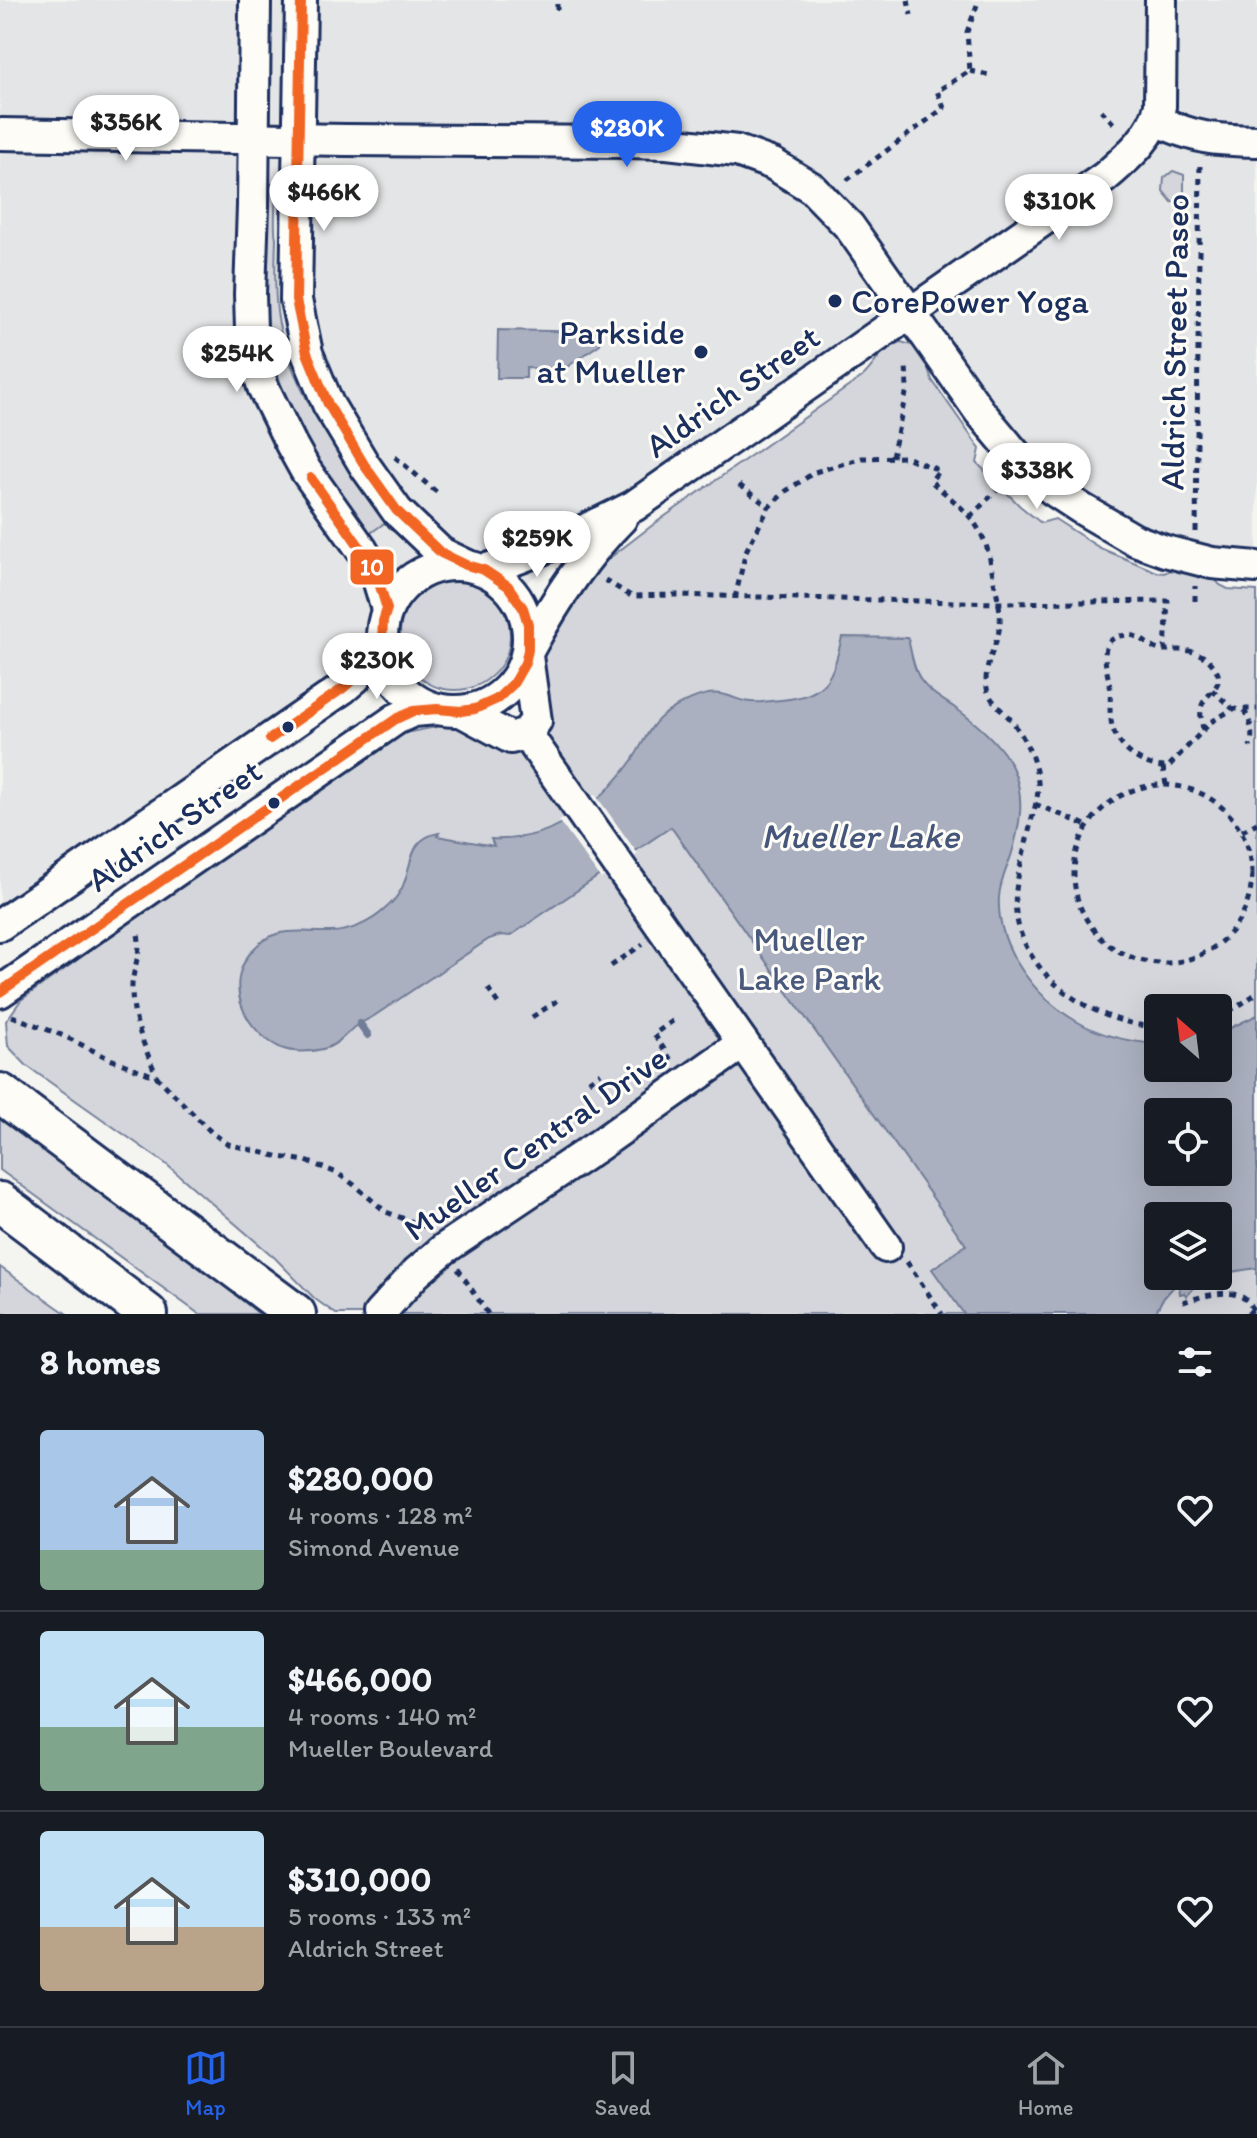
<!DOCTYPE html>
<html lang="en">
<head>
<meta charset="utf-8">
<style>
	:root { --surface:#171b24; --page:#242831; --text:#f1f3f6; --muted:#9ea1a6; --line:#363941; --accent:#2563eb }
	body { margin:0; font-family:Itim,sans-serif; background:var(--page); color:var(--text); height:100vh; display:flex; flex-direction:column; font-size:30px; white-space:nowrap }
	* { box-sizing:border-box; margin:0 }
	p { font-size:26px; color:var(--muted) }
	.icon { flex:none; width:44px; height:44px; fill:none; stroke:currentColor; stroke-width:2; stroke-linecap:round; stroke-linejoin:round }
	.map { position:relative; height:1314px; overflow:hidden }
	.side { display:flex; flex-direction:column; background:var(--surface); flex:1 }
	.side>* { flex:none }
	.needle { width:52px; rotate:332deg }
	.fabs { position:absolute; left:1144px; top:994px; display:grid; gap:16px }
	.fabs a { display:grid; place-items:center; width:88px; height:88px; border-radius:8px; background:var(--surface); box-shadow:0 8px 32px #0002; font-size:40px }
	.price { position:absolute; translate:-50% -68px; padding:0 18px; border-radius:28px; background:#fff; color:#222; font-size:26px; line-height:52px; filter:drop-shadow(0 2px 4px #0008) }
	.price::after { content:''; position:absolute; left:50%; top:48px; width:24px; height:18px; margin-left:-12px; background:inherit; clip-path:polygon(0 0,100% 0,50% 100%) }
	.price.current { background:var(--accent); color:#fff }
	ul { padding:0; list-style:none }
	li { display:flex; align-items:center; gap:24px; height:200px; padding:0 40px }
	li+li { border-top:2px solid var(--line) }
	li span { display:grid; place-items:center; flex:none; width:224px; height:160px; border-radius:8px; color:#555 }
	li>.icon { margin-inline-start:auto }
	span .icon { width:96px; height:96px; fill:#fffc; stroke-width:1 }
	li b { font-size:34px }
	h2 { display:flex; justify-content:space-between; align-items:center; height:96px; padding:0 40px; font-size:34px }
	.tab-bar { display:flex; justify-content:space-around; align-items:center; height:112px; border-top:2px solid var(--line); background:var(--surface); font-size:22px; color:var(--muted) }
	.tab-bar a { display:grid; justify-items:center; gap:4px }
	.tab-bar .current { color:var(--accent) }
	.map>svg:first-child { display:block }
</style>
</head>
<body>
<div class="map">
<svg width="1257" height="1314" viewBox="0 0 1257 1314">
	<rect width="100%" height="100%" fill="#f4f4f1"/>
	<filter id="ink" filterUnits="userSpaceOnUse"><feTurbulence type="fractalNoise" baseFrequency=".0125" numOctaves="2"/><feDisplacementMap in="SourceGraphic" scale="16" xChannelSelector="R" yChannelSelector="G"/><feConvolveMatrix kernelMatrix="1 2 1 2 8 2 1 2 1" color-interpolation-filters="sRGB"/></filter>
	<g filter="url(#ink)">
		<!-- built -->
		<polygon fill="#e4e5e6" points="0,0 1257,0 1257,567 1082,509 911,313 377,687 0,908"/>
		<!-- green -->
		<g fill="#d4d6db" stroke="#78829c" stroke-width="2" fill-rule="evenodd">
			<polygon points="1173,171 1184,175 1184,204 1172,202 1163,191 1164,178"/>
			<path d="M272,184L276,187C276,200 273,228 276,238C275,263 274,287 277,312C286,384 345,464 386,522L369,534C336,488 303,441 282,387C259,327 266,251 267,187Z"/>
			<path d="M901,342L915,346L924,357L932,380L980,449L977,463L1020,506L1041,523L1055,519L1100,548L1157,572L1164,573L1175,568L1211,575L1220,585L1228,589L1257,591V1314H336L315,1299L275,1258L166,1164L27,1066L8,1046L6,1021L21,1000L374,749L405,733L452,724L510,747L541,664L550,633L594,570L654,524L862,377C876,365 881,346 901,342ZM1158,1008H1218V1068H1158ZM1158,1112H1218V1172H1158ZM1158,1216H1218V1276H1158Z"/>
			<circle cx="455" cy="635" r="55"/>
			<path d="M0,1117C90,1178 176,1245 259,1314H199L0,1170Z"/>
			<polygon points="0,1267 67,1314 0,1314"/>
		</g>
		<!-- water -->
		<g fill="#aab0bf" stroke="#717c98" stroke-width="2" fill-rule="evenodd">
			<polygon points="498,330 600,332 600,344 564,369 526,368 526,378 497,378"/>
			<path d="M842,637L908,638C911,652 913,667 920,679C929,693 945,701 958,710C977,724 1002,745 1012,767C1026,796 1020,827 1011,856C1006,870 1000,882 999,897C996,947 1035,997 1076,1021C1101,1036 1130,1042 1158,1044V1068H1218V1034L1257,1015V1268L1218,1274V1216H1158V1276H1214L1196,1285L1187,1296L1184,1293L1180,1294L1179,1285L1176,1284L1162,1300L1155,1314H964L932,1269L966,1245L671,827L510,936L501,935L489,939L374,1016C367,1020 359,1023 353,1028C343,1037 336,1046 323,1049C311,1052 293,1053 281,1048C245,1031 223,986 251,952C274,924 299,933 330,932C350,932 371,922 385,909C391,904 397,897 401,890C413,867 407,838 439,833L437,836L494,846L491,839C551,842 600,806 633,759C643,744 650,724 665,714C679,704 703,691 721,694C731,695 740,702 751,702C760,703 771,701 781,700C827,695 832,680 842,637ZM1158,1112H1218V1172H1158Z"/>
		</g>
		<!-- pier -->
		<polygon fill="#f4f4f1" points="595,794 638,854 601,879 559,821 579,808"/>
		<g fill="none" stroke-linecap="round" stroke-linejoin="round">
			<!-- stream -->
			<polyline stroke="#717c98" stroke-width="8" points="360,1024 368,1035"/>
			<defs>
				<g id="minor">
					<polyline points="255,0 253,206 250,294 251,330 257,367 263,387 291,444 306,471 362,550 377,576 387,609"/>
					<polyline points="301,0 296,300 307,353 328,404 365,466 397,511 441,553 466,565"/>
					<path d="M1157,120C1194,139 1216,140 1257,141"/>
					<polyline points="0,134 346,140 624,142 667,143 737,151 773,164 812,188 849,226 980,412 1026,467 1053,490 1082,509 1135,540 1165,551 1212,563 1257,567"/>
					<circle cx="455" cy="638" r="73"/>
					<path d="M484,570C536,554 585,531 634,506L1105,177C1128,157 1153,136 1160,106L1161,0"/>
					<path d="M529,649C554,603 584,556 621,519"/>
					<polyline points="461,711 511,738 526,733 536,721 527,656"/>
					<polyline points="526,733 886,1247"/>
					<polyline points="0,925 342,689 356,677 382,641"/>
					<polyline points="0,992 396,719 413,711 437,709"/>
					<polyline points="379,1314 416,1273 444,1249 599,1145 743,1043"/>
				</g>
				<g id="major">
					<polyline points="0,1093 296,1314"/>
					<polyline points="0,1202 148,1314"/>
				</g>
			</defs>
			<!-- minor casing -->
			<use href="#minor" stroke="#1b2f5e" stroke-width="36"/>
			<!-- major casing -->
			<use href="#major" stroke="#1b2f5e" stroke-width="44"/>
			<!-- path -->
			<g stroke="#1b2f5e" stroke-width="5" stroke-dasharray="6 6" stroke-linecap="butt">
				<polyline points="908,0 911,15"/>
				<polyline points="557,10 557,0"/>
				<polyline points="970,71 989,75"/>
				<polyline points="1101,110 1114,124"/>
				<polyline points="847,180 944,108 937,91 970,71 967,32 977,5"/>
				<polyline points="395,457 440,495"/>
				<polyline points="892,457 907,389 906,363"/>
				<polyline points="739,485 769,507"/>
				<polyline points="970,517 998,489"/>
				<polyline points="1196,532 1200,162"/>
				<polyline points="605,580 631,596 677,595 999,603 1168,601 1165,650"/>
				<path d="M735,598L746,551L769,507L786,491L815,472L862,458L905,457L939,470L931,481C948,497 971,512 981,534C989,548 991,565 994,581C997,594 1001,609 1000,623C999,644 982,665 987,688C989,701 1004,711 1012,721C1026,740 1035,759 1038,782C1039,794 1035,807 1032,818C1027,842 1019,866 1016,890C1007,966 1089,1024 1158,1027"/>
				<polyline points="1195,601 1195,586"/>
				<polyline points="1212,690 1233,709"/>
				<path d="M1244,710C1251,722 1254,734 1250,747"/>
				<path d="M1203,730C1202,722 1199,713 1202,705C1206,694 1222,687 1218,674C1210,654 1191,649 1173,650C1172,650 1161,650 1160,650C1149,648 1140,634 1127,635C1092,637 1109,671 1110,689C1111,700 1109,710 1111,720C1114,747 1142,768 1168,767L1211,722L1233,709H1257"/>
				<polyline points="1163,767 1166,785"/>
				<circle cx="1163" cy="874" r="89"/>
				<polyline points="1035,804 1088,826"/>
				<polyline points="1242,831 1257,823"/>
				<path d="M138,935C142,951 133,969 132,985C131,1018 145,1047 157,1077"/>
				<polyline points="611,966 643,944"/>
				<polyline points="488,988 501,1008"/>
				<polyline points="12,1016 64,1036 110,1059 157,1077 211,1132 228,1144 280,1157 306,1161 337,1173 353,1184 386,1212 429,1228"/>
				<polyline points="1218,1016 1237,1007 1257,993"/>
				<polyline points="532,1017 557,1001"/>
				<polyline points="671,1060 654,1034 677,1018"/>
				<polyline points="589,1081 601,1073"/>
				<polyline points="907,1262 942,1314"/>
				<polyline points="458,1269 488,1314"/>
				<path d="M1183,1302C1205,1296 1246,1281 1254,1314"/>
				<polyline points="1248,1314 1257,1305"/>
			</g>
			<!-- minor -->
			<use href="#minor" stroke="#fdfcf7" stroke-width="30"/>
			<!-- major -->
			<use href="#major" stroke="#fdfcf7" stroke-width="38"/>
			<defs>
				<g id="bus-1">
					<polyline points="270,739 342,689 356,677 382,641 383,621 387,609 377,576 362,550 311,478"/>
					<polyline points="0,992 396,719 413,711 437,709 461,711 475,709 497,699 513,684 525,663 528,650 528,624 523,608 508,586 484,570 466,565 441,553 397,511 365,466 328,404 307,353 296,300 301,0"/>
				</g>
			</defs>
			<!-- bus-1 casing -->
			<use href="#bus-1" stroke="#fdfcf7" stroke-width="16"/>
			<!-- bus-1 -->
			<use href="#bus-1" stroke="#f26522" stroke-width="10"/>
		</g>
	</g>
	<!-- markers -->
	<g fill="#1b2f5e" stroke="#fdfcf7" stroke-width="3">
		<circle cx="835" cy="301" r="8"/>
		<circle cx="701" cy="352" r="8"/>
		<circle cx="288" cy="727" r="7"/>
		<circle cx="274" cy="803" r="7"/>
	</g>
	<g text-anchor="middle" stroke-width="6" stroke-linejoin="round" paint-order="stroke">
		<!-- poi labels -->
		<g font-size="34" fill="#1b2f5e" stroke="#fdfcf7" text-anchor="start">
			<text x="851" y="313">CorePower Yoga</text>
			<text x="685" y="344" text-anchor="end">Parkside<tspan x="685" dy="39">at Mueller</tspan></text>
		</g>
		<!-- street labels -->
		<g font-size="34" fill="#1b2f5e" stroke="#fdfcf7">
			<text transform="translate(1174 342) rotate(-89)" y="12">Aldrich Street Paseo</text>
			<text transform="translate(732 391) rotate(-35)" y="12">Aldrich Street</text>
			<text transform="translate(174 825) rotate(-35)" y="12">Aldrich Street</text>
			<text transform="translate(535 1143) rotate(-35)" y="12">Mueller Central Drive</text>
		</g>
		<!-- park labels -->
		<g font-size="34" fill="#49597d" stroke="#fdfcf7">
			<text x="809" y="951">Mueller<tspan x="809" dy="39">Lake Park</tspan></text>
		</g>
		<!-- water labels -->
		<g font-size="36" font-style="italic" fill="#46567b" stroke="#fdfcf7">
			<text x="860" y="848">Mueller Lake</text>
		</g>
	</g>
	<rect stroke="#fdfcf7" stroke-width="3" x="349" y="548" width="46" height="38" rx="8" fill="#f26522"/>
	<g font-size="22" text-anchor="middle" font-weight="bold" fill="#fff">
		<text x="372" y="575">10</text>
	</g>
</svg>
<div class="fabs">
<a><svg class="needle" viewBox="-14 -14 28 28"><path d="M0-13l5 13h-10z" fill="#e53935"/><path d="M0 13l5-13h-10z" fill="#9ea1a6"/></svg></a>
<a><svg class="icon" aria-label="locate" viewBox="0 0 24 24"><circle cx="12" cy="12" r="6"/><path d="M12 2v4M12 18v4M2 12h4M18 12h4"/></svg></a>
<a><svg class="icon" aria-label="layers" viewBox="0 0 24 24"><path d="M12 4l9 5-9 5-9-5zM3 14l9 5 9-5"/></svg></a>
</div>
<b class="price" style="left:126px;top:163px">$356K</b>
<b class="price current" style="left:627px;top:169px">$280K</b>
<b class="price" style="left:324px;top:233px">$466K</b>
<b class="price" style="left:1059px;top:242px">$310K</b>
<b class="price" style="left:237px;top:394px">$254K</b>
<b class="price" style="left:1037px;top:511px">$338K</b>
<b class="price" style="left:537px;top:579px">$259K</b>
<b class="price" style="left:377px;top:701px">$230K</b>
</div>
<section class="side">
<h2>8 homes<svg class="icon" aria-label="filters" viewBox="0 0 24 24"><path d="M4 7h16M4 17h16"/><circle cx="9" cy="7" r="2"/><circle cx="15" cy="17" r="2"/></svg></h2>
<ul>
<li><span style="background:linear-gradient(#a9c7e8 75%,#7fa58c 0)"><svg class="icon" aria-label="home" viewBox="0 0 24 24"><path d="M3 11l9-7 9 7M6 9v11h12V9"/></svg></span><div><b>$280,000</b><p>4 rooms · 128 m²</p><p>Simond Avenue</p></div><svg class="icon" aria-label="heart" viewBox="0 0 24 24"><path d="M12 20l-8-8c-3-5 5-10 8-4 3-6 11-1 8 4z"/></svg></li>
<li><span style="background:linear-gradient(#bfe0f5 60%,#7fa58c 0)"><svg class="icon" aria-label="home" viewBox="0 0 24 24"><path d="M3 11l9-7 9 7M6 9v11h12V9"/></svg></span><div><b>$466,000</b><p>4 rooms · 140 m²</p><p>Mueller Boulevard</p></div><svg class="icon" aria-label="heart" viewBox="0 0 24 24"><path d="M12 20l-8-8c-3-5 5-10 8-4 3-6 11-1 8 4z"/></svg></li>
<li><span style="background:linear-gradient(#bfe0f5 60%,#b9a48a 0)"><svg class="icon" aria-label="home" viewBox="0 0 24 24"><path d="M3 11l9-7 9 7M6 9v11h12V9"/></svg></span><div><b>$310,000</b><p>5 rooms · 133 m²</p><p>Aldrich Street</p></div><svg class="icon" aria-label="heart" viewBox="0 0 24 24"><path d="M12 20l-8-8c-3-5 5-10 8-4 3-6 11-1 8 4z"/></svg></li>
</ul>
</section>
<nav class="tab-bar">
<a class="current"><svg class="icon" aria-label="map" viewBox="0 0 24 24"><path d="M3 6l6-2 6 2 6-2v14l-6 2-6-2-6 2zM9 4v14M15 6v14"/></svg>Map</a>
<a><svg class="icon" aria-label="saved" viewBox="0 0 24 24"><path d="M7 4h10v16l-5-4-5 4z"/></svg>Saved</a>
<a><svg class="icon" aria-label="home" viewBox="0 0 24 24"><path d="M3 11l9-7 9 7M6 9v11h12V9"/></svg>Home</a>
</nav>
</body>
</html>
